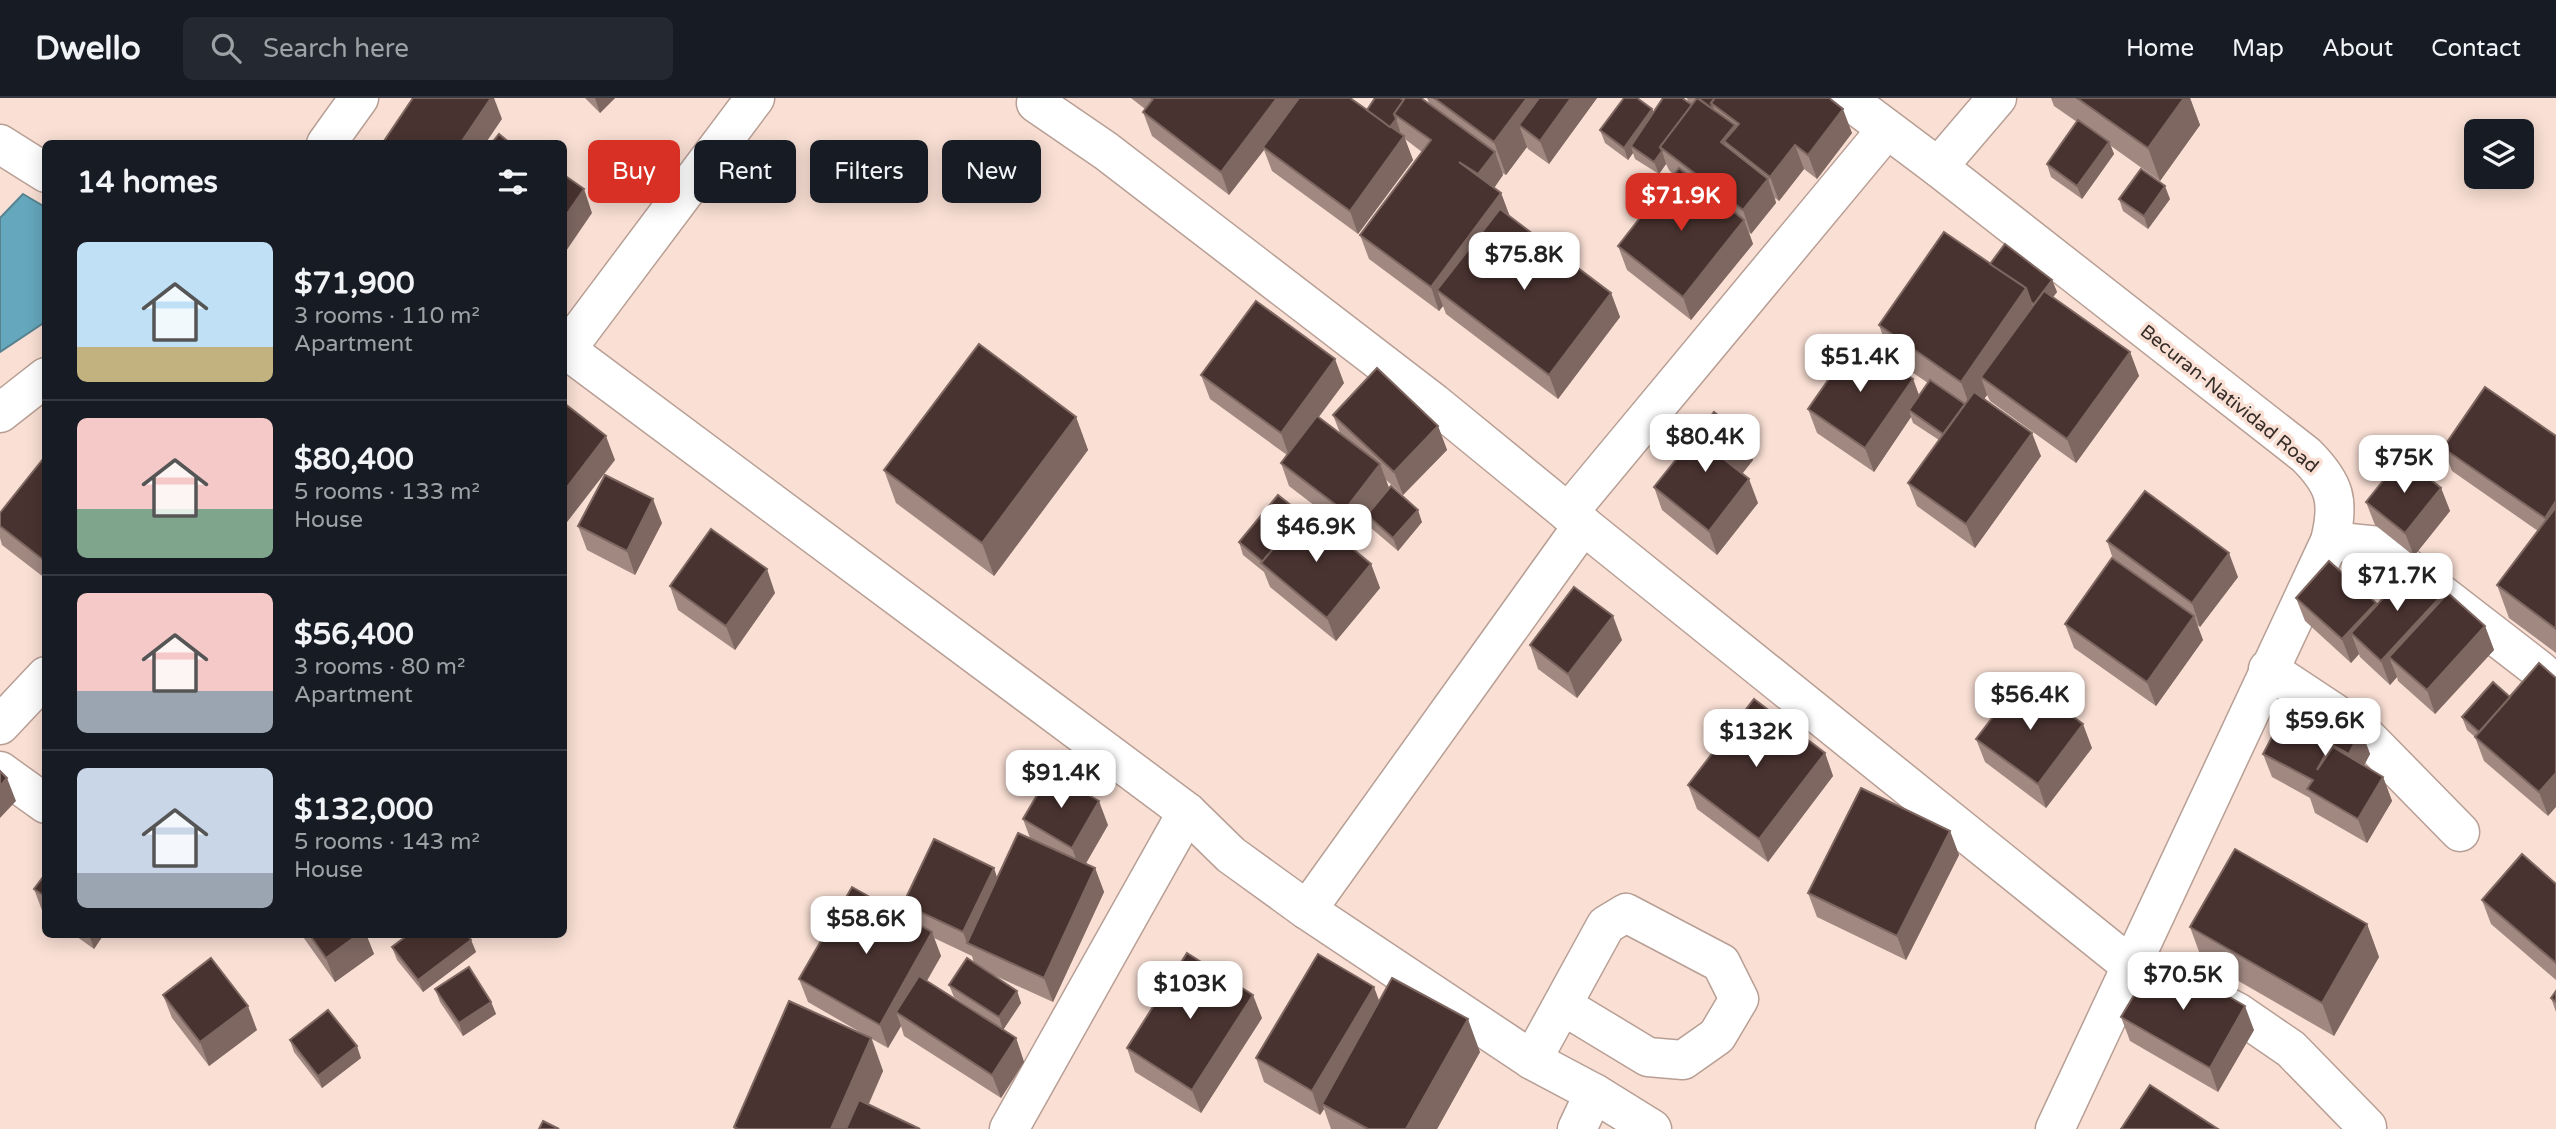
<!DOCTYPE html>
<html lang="en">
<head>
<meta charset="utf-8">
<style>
	:root { --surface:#171b24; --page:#242831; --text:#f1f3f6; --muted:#9ea1a6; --line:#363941; --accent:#d93025 }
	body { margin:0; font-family:"Varela Round",sans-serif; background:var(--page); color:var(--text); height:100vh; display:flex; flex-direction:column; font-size:26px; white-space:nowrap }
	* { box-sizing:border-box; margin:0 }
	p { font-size:23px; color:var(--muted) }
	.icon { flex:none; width:38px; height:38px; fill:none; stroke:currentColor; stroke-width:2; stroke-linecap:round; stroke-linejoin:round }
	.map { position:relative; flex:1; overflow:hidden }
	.details { position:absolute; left:42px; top:42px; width:525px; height:798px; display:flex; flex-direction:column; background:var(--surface); border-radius:10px; box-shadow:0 4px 18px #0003 }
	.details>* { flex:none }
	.top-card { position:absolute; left:588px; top:42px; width:665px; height:63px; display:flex; gap:14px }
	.fabs { position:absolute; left:2464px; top:21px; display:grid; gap:14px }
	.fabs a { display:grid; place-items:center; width:70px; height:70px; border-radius:10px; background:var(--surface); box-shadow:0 4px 18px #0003; font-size:35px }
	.price { position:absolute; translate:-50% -60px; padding:0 16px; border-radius:14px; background:#fff; color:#222; font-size:23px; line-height:46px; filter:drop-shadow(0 2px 4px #0008) }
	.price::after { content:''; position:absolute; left:50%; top:42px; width:21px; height:16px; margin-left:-10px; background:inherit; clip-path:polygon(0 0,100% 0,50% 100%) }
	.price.current { background:var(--accent); color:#fff }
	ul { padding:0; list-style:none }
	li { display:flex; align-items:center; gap:21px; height:175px; padding:0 35px }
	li+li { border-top:2px solid var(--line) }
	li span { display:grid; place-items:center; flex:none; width:196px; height:140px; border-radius:10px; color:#555 }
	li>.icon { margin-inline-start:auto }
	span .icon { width:84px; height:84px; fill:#fffc; stroke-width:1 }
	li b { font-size:30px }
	h2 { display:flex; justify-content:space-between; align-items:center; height:84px; padding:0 35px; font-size:30px }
	.pill { padding:0 24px; border-radius:10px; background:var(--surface); box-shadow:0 4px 18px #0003; font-size:24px; line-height:63px }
	.pill.current { background:var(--accent); color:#fff }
	header { display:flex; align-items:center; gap:42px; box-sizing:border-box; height:98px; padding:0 35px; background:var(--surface); border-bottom:2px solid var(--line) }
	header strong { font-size:33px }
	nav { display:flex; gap:38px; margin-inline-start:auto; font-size:24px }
	.search { width:490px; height:63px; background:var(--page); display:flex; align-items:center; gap:18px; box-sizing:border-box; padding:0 24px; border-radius:10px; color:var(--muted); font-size:26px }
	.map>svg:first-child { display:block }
</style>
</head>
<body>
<header>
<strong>Dwello</strong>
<div class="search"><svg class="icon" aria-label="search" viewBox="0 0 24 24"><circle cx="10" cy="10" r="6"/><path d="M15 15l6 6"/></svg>Search here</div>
<nav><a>Home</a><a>Map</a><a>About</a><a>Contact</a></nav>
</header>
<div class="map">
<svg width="2556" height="1031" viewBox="0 0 2556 1031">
	<rect width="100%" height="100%" fill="#f9dfd4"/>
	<!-- water -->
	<polygon fill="#65a8be" stroke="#578391" stroke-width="2" points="23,96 45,109 45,224 0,254 0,120"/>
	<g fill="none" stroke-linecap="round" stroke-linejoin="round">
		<defs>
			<g id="minor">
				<path d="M1846,0L1938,69L2306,357C2335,386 2340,403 2330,443L2055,1031"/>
				<polyline points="1036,5 1106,53 1434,305 1583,427 2131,868"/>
				<polyline points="0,46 46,75"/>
				<polyline points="326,46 359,0"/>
				<polyline points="1938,69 1997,0"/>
				<polyline points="564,250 1187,714 1231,757 1307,812 1532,962 1594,995 1652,1031"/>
				<polyline points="566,252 755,0"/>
				<polyline points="0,315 46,279"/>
				<polyline points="1568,415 1887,31"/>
				<polyline points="2330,443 2379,448 2538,571 2556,587"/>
				<polyline points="2268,571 2359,631 2460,734"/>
				<polyline points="0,627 46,578"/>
				<polyline points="0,673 46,706"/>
				<polyline points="1307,812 1583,427"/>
				<polyline points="2205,897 2237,914 2291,951 2367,1029"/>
				<polyline points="1532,962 1606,827 1626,815 1721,865 1739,901 1717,938 1683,962 1648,959 1562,907"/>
				<polyline points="1009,1031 1187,714"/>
				<polyline points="1577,1031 1594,995"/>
			</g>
		</defs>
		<!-- minor casing -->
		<use href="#minor" stroke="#b89f95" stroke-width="41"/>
		<!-- minor -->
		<use href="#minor" stroke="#fff" stroke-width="38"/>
	</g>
	<!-- wall -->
	<g fill="#a18982" fill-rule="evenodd">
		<polygon points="585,0 615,0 600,15"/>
		<polygon points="1131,0 1350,0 1367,12 1404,2 1430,7 1427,0 1597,0 1549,66 1528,51 1527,49 1506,77 1502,75 1503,77 1494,90 1501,95 1510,119 1611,195 1620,219 1558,301 1446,216 1443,208 1439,213 1369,161 1360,137 1422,54 1405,41 1413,62 1358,136 1272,73 1264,52 1229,97 1152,38 1143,14 1145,11"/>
		<polygon points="1687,0 1829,0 1852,35 1817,81 1804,71 1779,103 1775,100 1776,105 1751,136 1749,134 1753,146 1691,222 1627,172 1618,148 1674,77 1669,72 1666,66 1659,76 1635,61 1633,55 1628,62 1605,45 1600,32 1652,11 1653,15 1688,4"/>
		<polygon points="2051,0 2190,0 2200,27 2160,83 2111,48 2114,56 2082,101 2051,79 2047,66 2077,24 2054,8"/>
		<polygon points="2119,101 2170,101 2148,131 2123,113"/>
		<polygon points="1990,166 2052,182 2057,194 2053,199 2130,254 2139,278 2076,365 1990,303 1987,297 1984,301 2041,358 1975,450 1917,408 1908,385 1939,342 1913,325 1911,319 1874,374 1817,335 1808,311 1913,281 1919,298 1928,285 1891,260 1879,227"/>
		<polygon points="1201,277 1344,285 1319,319 1340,335 1333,317 1438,328 1447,352 1403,397 1386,382 1389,390 1422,424 1398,453 1371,430 1367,418 1353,437 1289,388 1281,365 1287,357 1210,301"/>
		<polygon points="1076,319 1088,352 994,478 896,405 884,372"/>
		<polygon points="2556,338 2556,555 2509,520 2497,487 2538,433 2452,373 2443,350"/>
		<polygon points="1753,362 1742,376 1758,405 1717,457 1662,412 1654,389"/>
		<polygon points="46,363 46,481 2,447 0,440 0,415"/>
		<polygon points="2441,390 2450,413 2414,458 2375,427 2366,404"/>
		<polygon points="1302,416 1371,466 1380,490 1336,543 1270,489 1264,474 1243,457 1239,444"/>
		<polygon points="662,425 635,477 587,452 578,428"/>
		<polygon points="2107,443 2238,479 2200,529 2197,527 2203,542 2156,608 2074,550 2065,526 2113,461"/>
		<polygon points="670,488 775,495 735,552 678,512"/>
		<polygon points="2445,498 2485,528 2494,552 2435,616 2398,583 2397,579 2390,587 2360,559 2359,556 2351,565 2305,523 2296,500 2377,508"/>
		<polygon points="1622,542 1577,600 1538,571 1530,547"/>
		<polygon points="2510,599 2548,718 2484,663 2475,639 2467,632 2462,619"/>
		<polygon points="2298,623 2361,632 2370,656 2364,667 2383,679 2392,703 2367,745 2315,715 2310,700 2272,679 2263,656"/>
		<polygon points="1976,641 2092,650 2046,710 1985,664"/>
		<polygon points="1825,655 1833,678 1768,764 1697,711 1688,687"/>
		<path d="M1023,721L1108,727L1086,765L1095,770L1104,794L1053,904L989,875L1017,893L1021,905L1003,932L1016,940L1024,964L1001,1000L904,938L901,928L888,950L872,941L883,973L869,1006L920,1031H734V1029L865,937L808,904L799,881L908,821L903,806L997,780L1030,740ZM934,840L972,858L974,865L949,887L954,899L1002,931L927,883L941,858Z"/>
		<polygon points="1950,733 1959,757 1906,862 1817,819 1808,795"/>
		<polygon points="46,775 46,817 43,815 34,791"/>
		<polygon points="2556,786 2556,882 2491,826 2482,802"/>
		<polygon points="2367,826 2379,859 2334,938 2202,862 2190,829"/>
		<polygon points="73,836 104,836 94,851"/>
		<polygon points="301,836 366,836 374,856 335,884"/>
		<polygon points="471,842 476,854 423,894 397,862 392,849"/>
		<polygon points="435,891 491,904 496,916 463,938 440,904"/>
		<polygon points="2556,893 2556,914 2551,900"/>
		<polygon points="163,897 257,932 209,968 172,920"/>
		<polygon points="1379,903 1480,954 1437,1031 1331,1031 1324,1011 1320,1017 1264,984 1256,960"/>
		<polygon points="2121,919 2254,932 2218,994 2130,943"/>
		<polygon points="1262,920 1201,1015 1135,974 1127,950"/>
		<polygon points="290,942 361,960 322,990 294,954"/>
	</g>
	<!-- shaded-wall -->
	<g fill="#7e6761">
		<polygon points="491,0 494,0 502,21 485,46 460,46"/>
		<polygon points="595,0 615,0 600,15"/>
		<polygon points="1277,0 1304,0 1263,49 1264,52 1229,97 1221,74"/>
		<polygon points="1527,0 1563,0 1519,27 1527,49 1506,77 1494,44"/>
		<polygon points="1571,0 1597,0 1549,66 1540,43"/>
		<polygon points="2175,0 2190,0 2200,27 2160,83 2148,50"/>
		<polygon points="1652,11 1657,23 1631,48 1633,55 1628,62 1624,50"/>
		<polygon points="1843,11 1852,35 1817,81 1808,57"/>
		<polygon points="1396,21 1400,33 1395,41 1390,29"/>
		<polygon points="1735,27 1743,51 1724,43 1732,65 1721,44"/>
		<polygon points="1404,38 1413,62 1358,136 1350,113"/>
		<polygon points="2109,44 2114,56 2082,101 2077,88"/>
		<polygon points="1795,47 1804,71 1779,103 1770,79"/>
		<polygon points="1662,53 1666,66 1659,76 1654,64"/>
		<polygon points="1495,54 1503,77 1487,100 1478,76"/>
		<polygon points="1768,81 1776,105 1751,136 1743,112"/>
		<polygon points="2165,88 2170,101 2148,131 2144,118"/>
		<polygon points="584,91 592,115 564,156 564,120"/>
		<polygon points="1501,95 1510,119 1437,192 1443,208 1439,213 1431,189"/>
		<polygon points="1744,122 1753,146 1691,222 1683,199"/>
		<polygon points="2052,182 2057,194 2038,218 2034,206"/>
		<polygon points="2026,190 2038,223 1981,279 1987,297 1973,317 1961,284"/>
		<polygon points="1611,195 1620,219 1558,301 1549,277"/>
		<polygon points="2130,254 2139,278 2076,365 2067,341"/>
		<polygon points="1335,261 1344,285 1289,358 1281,335"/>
		<polygon points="1913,281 1922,305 1909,312 1911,319 1874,374 1865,350"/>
		<polygon points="1076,319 1088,352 994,478 982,445"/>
		<polygon points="1438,328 1447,352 1403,397 1394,374"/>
		<polygon points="2032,335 2041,358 1975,450 1966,426"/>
		<polygon points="606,338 615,362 564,428 564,393"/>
		<polygon points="1744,339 1753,362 1734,386 1725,362"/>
		<polygon points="1380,366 1389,390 1353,437 1344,413"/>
		<polygon points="1749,381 1758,405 1717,457 1709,433"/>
		<polygon points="2441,390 2450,413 2414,458 2405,435"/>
		<polygon points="653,401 662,425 635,477 627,453"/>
		<polygon points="2556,403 2556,440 2554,443 2545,420"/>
		<polygon points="1418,412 1422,424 1398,453 1393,440"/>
		<polygon points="2229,455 2238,479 2200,529 2192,505"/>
		<polygon points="1371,466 1380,490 1336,543 1327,520"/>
		<polygon points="767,471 775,495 735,552 726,528"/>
		<polygon points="2444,495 2452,518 2389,559 2397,579 2390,587 2381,563"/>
		<polygon points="2376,505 2384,528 2351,535 2359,556 2351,565 2342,541"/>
		<polygon points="1613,518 1622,542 1577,600 1568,576"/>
		<polygon points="2194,518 2203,542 2156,608 2147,584"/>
		<polygon points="2485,528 2494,552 2435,616 2427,592"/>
		<polygon points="2083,626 2092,650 2046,710 2038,686"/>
		<polygon points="2361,632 2370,656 2358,679 2349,656"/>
		<polygon points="1825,655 1833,678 1768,764 1759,741"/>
		<polygon points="2556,675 2556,709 2548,718 2539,694"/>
		<polygon points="2383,679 2392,703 2367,745 2358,721"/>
		<polygon points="7,680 16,703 0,720 0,688"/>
		<polygon points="1099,703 1108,727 1081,774 1072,750"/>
		<polygon points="1950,733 1959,757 1906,862 1897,838"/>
		<polygon points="994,770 1002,794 967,845 972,858 963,834"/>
		<polygon points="1095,770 1104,794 1053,904 1044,880"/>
		<polygon points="2367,826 2379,859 2334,938 2322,905"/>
		<polygon points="932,834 941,858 905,920 896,914 901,928 888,950 880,927"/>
		<polygon points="89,836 104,836 94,851"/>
		<polygon points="359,836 366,836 374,856 335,884 326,860"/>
		<polygon points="471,842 476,854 423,894 418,882"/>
		<polygon points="1374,889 1383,913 1322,1006 1324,1011 1320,1017 1312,993"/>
		<polygon points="1017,893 1021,905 1003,932 999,919"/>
		<polygon points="1253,897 1262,920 1201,1015 1192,992"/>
		<polygon points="491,904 496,916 463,938 459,925"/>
		<polygon points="248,908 257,932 209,968 200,944"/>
		<polygon points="2245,908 2254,932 2218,994 2210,970"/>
		<polygon points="1468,921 1480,954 1437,1031 1406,1031"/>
		<polygon points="871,940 883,973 857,1031 831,1031"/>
		<polygon points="1016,940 1024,964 1001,1000 992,977"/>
		<polygon points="357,948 361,960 322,990 318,978"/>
	</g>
	<!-- building -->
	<g fill="#493330" stroke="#7e6761" stroke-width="2">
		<polygon points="413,0 491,0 460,46 382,46"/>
		<polygon points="1152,0 1277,0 1221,74 1143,14 1153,1"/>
		<polygon points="1299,0 1350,0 1404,38 1350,113 1263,49"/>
		<polygon points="1375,0 1400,0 1404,2 1394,16 1396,21 1390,29 1367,12"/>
		<polygon points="1405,0 1421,0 1495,54 1478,76 1459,64 1501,95 1431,189 1360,137 1431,42 1394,16"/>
		<polygon points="1434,0 1527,0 1494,44"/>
		<polygon points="1539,0 1571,0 1540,43 1519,27"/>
		<polygon points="1624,0 1637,0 1652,11 1624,50 1600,32"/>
		<polygon points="1663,0 1682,0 1692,7 1660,49 1662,53 1654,64 1631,48"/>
		<polygon points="1697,0 1735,27 1721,44 1768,81 1743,112 1660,49"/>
		<polygon points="1698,0 1715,0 1711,5 1713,11"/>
		<polygon points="1715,0 1829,0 1843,11 1808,57 1795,47 1770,79 1724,43 1739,26 1711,5"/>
		<polygon points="2077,0 2184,0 2148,50"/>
		<polygon points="2078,22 2109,44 2077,88 2047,66"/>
		<polygon points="499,36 511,46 491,46"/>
		<polygon points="1679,70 1744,122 1683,199 1618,148"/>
		<polygon points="2141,71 2165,88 2144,118 2119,101"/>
		<polygon points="564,77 584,91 564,120"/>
		<polygon points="1500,111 1611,195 1549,277 1437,192"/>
		<polygon points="1944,134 2026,190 1961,284 1879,227"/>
		<polygon points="2005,146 2052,182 2034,206 2031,204 2026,190 1990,166"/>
		<polygon points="2044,193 2130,254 2067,341 1981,279"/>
		<polygon points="1256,203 1335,261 1281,335 1201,277"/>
		<polygon points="1856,242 1913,281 1865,350 1808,311"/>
		<polygon points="979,246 1076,319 982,445 884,372"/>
		<polygon points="1377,270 1438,328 1394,374 1333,317"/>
		<polygon points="1930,282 1965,306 1943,336 1909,312"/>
		<polygon points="2485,289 2556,338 2556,403 2545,420 2443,350"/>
		<polygon points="1974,294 2032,335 1966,426 1908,385"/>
		<polygon points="564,305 606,338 564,393"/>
		<polygon points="1714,314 1744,339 1725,362 1749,381 1709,433 1654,389"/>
		<polygon points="1317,318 1380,366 1344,413 1281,365"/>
		<polygon points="2402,359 2441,390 2405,435 2366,404"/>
		<polygon points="43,361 46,363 46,464 0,428 0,415"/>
		<polygon points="605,377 653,401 627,453 578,428"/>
		<polygon points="1391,388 1418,412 1393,440 1367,417"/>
		<polygon points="2145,393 2229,455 2192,505 2107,443"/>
		<polygon points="1278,397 1302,416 1263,464 1239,444"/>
		<polygon points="2556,409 2556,531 2497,487"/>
		<polygon points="1306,412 1371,466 1327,520 1261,465"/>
		<polygon points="711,431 767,471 726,528 670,488"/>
		<polygon points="2112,460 2194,518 2147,584 2065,526"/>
		<polygon points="2329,463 2376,505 2342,541 2296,500"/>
		<polygon points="2413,468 2444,495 2381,563 2351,535"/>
		<polygon points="1574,489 1613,518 1568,576 1530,547"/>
		<polygon points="2448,495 2485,528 2427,592 2389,559"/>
		<polygon points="2539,565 2556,580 2556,675 2539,694 2475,639"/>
		<polygon points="2022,581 2083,626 2038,686 1976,641"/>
		<polygon points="2493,584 2510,599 2479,634 2462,619"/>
		<polygon points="1754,601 1825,655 1759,741 1688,687"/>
		<polygon points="2308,604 2361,632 2349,656 2331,646 2317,672 2333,649 2383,679 2358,721 2307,691 2313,682 2263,656 2284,616 2298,623"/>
		<polygon points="0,673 7,680 0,688"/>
		<polygon points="1050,675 1099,703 1072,750 1023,721"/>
		<polygon points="1861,690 1950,733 1897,838 1808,795"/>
		<polygon points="1018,735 1095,770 1044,880 967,845"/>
		<polygon points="934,741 994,770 963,834 903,806"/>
		<polygon points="2235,751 2367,826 2322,905 2190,829"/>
		<polygon points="2522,756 2556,786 2556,865 2482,802"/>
		<polygon points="46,775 46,799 34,791"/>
		<polygon points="852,789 932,834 880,927 799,881"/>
		<polygon points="309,836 359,836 326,860"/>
		<polygon points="409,836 467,836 471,842 418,882 392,849"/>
		<polygon points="1187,855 1253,897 1192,992 1127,950"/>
		<polygon points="1318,856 1374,889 1312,993 1256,960"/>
		<polygon points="2158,857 2245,908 2210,970 2121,919"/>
		<polygon points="211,860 248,908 200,944 163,897"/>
		<polygon points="967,860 1017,893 999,919 949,887"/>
		<polygon points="469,869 491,904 459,925 435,891"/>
		<polygon points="919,878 1016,940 992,977 896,914"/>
		<polygon points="1392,880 1468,921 1406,1031 1368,1031 1322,1006"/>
		<polygon points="2556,893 2556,904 2551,900"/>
		<polygon points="789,903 871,940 831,1031 738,1031 734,1029"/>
		<polygon points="328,912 357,948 318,978 290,942"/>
		<polygon points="2150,987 2218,1031 2121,1031"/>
		<polygon points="859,1002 920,1031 846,1031"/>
		<polygon points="543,1023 559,1031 539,1031"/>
	</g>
	<g text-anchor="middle" stroke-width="7" stroke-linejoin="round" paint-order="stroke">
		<!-- street labels -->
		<g font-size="19" fill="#362d29" stroke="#f9dfd4">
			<text transform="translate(2230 300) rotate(39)" y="7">Becuran-Natividad Road</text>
		</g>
	</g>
</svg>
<div class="fabs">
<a><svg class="icon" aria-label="layers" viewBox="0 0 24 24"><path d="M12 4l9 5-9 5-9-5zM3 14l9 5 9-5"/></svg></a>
</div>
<b class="price current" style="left:1681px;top:135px">$71.9K</b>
<b class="price" style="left:1524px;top:194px">$75.8K</b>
<b class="price" style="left:1860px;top:296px">$51.4K</b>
<b class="price" style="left:1705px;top:376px">$80.4K</b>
<b class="price" style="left:2404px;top:397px">$75K</b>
<b class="price" style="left:1316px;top:466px">$46.9K</b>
<b class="price" style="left:2397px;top:515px">$71.7K</b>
<b class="price" style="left:2030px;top:634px">$56.4K</b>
<b class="price" style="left:2325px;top:660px">$59.6K</b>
<b class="price" style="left:1756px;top:671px">$132K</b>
<b class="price" style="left:1061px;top:712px">$91.4K</b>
<b class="price" style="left:866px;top:858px">$58.6K</b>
<b class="price" style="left:2183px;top:914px">$70.5K</b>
<b class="price" style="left:1190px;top:923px">$103K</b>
<div class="top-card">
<a class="pill current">Buy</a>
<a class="pill">Rent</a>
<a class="pill">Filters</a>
<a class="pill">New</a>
</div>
<section class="details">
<h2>14 homes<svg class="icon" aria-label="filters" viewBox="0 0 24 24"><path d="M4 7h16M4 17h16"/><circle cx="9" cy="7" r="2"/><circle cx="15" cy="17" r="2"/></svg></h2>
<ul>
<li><span style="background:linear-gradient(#bfe0f5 75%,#c2b280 0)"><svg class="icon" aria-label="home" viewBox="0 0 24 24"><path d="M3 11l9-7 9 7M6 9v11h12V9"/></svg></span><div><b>$71,900</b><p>3 rooms · 110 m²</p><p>Apartment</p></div></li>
<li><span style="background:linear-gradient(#f6c9c9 65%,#7fa58c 0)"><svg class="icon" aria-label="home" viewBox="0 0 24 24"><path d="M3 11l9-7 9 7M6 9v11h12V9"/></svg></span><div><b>$80,400</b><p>5 rooms · 133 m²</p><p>House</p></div></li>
<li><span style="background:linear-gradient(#f6c9c9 70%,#9aa5b1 0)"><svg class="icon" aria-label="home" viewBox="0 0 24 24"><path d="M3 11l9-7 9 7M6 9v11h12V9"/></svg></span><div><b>$56,400</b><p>3 rooms · 80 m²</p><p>Apartment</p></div></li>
<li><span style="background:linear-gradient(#c9d6e8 75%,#9aa5b1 0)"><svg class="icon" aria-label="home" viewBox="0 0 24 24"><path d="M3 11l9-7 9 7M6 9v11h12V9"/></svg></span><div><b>$132,000</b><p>5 rooms · 143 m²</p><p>House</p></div></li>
</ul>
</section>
</div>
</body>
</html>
